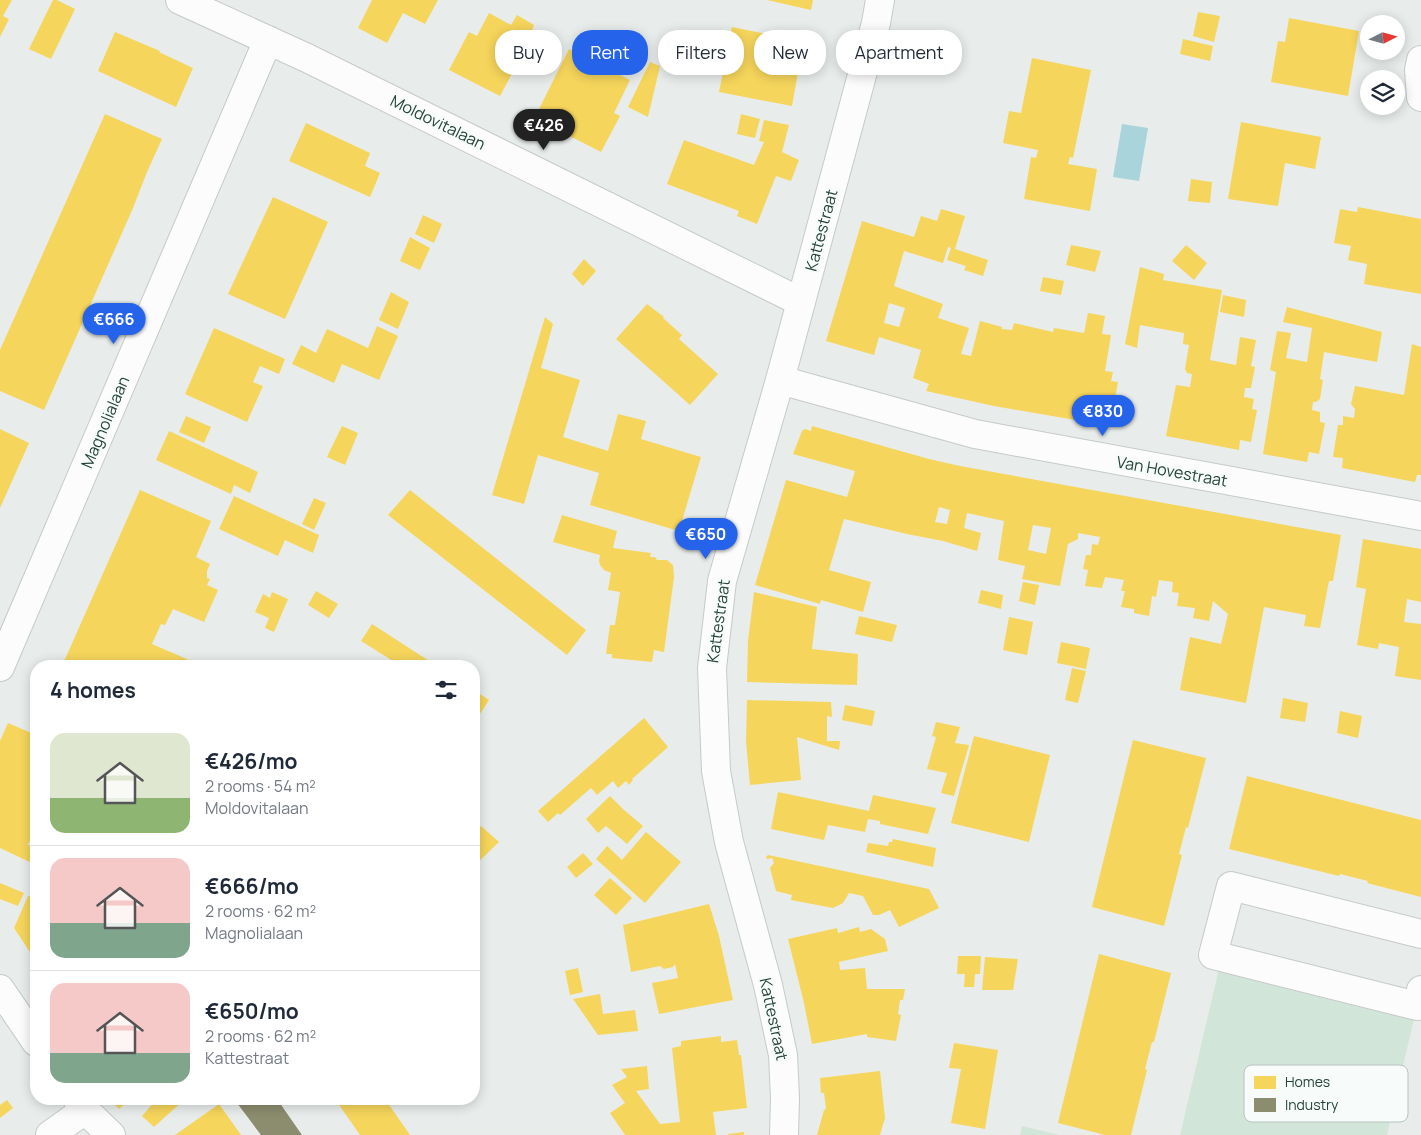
<!DOCTYPE html>
<html lang="en">
<head>
<meta charset="utf-8">
<style>
	:root { --surface:#fff; --page:#f2f2f3; --text:#1f2937; --muted:#747a83; --line:#e0e1e3; --accent:#2563eb }
	body { margin:0; font-family:Manrope,sans-serif; background:var(--page); color:var(--text); height:100vh; display:flex; flex-direction:column; font-size:19px; white-space:nowrap }
	* { box-sizing:border-box; margin:0 }
	p { font-size:16px; color:var(--muted) }
	.icon { flex:none; width:28px; height:28px; fill:none; stroke:currentColor; stroke-width:2; stroke-linecap:round; stroke-linejoin:round }
	.map { position:relative; flex:1; overflow:hidden }
	.sheet { position:absolute; left:30px; top:660px; width:450px; height:445px; display:flex; flex-direction:column; background:var(--surface); border-radius:20px; box-shadow:0 2px 12px #0003 }
	.sheet>* { flex:none }
	.top-card { position:absolute; left:495px; top:30px; width:475px; height:45px; display:flex; gap:10px }
	.needle { width:32px; rotate:84deg }
	.controls { position:absolute; left:1360px; top:15px; display:grid; gap:10px }
	.controls a { display:grid; place-items:center; width:45px; height:45px; border-radius:50%; background:var(--surface); box-shadow:0 2px 12px #0003; font-size:25px }
	.price { position:absolute; translate:-50% -42px; padding:0 11px; border-radius:18px; background:var(--accent); color:#fff; font-size:16px; line-height:32px; filter:drop-shadow(0 1px 2px #0008) }
	.price::after { content:''; position:absolute; left:50%; top:30px; width:15px; height:11px; margin-left:-8px; background:inherit; clip-path:polygon(0 0,100% 0,50% 100%) }
	.price.current { background:#222; color:#fff }
	ul { padding:0; list-style:none }
	li { display:flex; align-items:center; gap:15px; height:125px; padding:0 20px }
	li+li { border-top:1px solid var(--line) }
	li span { display:grid; place-items:center; flex:none; width:140px; height:100px; border-radius:15px; color:#555 }
	li>.icon { margin-inline-start:auto }
	span .icon { width:60px; height:60px; fill:#fffc; stroke-width:1 }
	li b { font-size:21px }
	h2 { display:flex; justify-content:space-between; align-items:center; height:60px; padding:0 20px; font-size:21px }
	.chip { padding:0 18px; border-radius:20px; background:var(--surface); box-shadow:0 2px 12px #0003; font-size:18px; line-height:45px }
	.chip.current { background:var(--accent); color:#fff }
	.map>svg:first-child { display:block }
</style>
</head>
<body>
<div class="map">
<svg width="1421" height="1135" viewBox="0 0 1421 1135">
	<rect width="100%" height="100%" fill="#e8edeb"/>
	<!-- green -->
	<g fill="#d1e6d8">
		<polygon points="1221,960 1417,1006 1387,1135 1180,1135"/>
		<polygon points="1022,1126 1059,1135 1020,1135"/>
	</g>
	<!-- water -->
	<polygon fill="#a9d4db" points="1122,124 1148,128 1139,181 1113,177"/>
	<!-- homes -->
	<g fill="#f6d55c" fill-rule="evenodd">
		<polygon points="0,0 12,0 3,16 9,19 0,37"/>
		<polygon points="53,0 57,0 75,9 51,59 29,49"/>
		<polygon points="372,0 438,0 425,24 403,13 387,43 358,28"/>
		<polygon points="767,0 813,0 811,10"/>
		<polygon points="1198,12 1220,16 1214,42 1193,36"/>
		<polygon points="489,13 511,25 517,15 534,25 530,35 532,36 500,96 449,70 469,32 477,36"/>
		<polygon points="1289,18 1359,31 1348,96 1271,82 1278,41 1285,42"/>
		<polygon points="732,27 777,36 771,66 798,72 792,106 719,92"/>
		<polygon points="115,32 160,51 159,52 193,68 176,107 98,71"/>
		<polygon points="1183,39 1213,46 1210,61 1180,54"/>
		<polygon points="569,49 630,80 614,113 620,116 601,152 552,127 555,120 537,113"/>
		<polygon points="1032,58 1091,70 1073,158 1070,157 1068,164 1097,169 1090,211 1024,199 1031,157 1036,158 1038,150 1003,143 1009,111 1021,113"/>
		<polygon points="650,62 660,66 648,117 628,107"/>
		<polygon points="105,114 162,139 147,172 133,208 44,410 0,391 0,350"/>
		<polygon points="741,114 760,119 755,138 737,134"/>
		<polygon points="764,120 789,125 782,152 799,160 791,181 776,176 757,224 737,216 739,211 667,184 684,140 754,165 764,142 759,141"/>
		<polygon points="1241,122 1321,137 1315,169 1285,163 1278,206 1228,199"/>
		<polygon points="306,123 370,153 365,166 380,173 370,197 289,161"/>
		<polygon points="1191,179 1212,182 1210,203 1188,201"/>
		<polygon points="273,197 328,222 285,319 228,294"/>
		<polygon points="1358,207 1421,219 1421,294 1364,284 1367,264 1348,260 1351,246 1334,243 1340,209 1357,212"/>
		<path d="M941,209L965,216L955,249L988,260L983,276L964,270L966,266L947,260L951,248L948,247L943,263L904,251L894,286L943,304L938,318L969,328L961,354L971,356L980,321L1002,327V329L1012,330L1014,323L1053,332L1054,328L1084,333L1088,313L1105,316L1102,334L1111,335L1105,371L1113,372L1111,381L1118,382L1110,426L994,406L926,391L929,384L913,378L921,350L879,337L874,355L826,341L862,221L914,237L921,216L937,221ZM889,303L905,308L899,327L884,323Z"/>
		<polygon points="423,215 442,224 434,243 415,234"/>
		<polygon points="410,237 430,248 420,270 400,261"/>
		<polygon points="1071,245 1101,251 1095,272 1066,265"/>
		<polygon points="1186,245 1207,263 1194,280 1172,261"/>
		<polygon points="584,259 596,271 583,286 572,274"/>
		<polygon points="1140,267 1164,274 1163,280 1222,290 1210,360 1236,365 1240,337 1256,340 1251,366 1255,367 1251,388 1245,388 1244,397 1254,399 1252,409 1257,410 1251,442 1240,440 1239,450 1166,436 1176,385 1190,387 1192,374 1187,373 1185,369 1189,345 1183,344 1184,333 1140,325 1137,348 1125,344"/>
		<polygon points="1043,277 1064,281 1061,295 1040,291"/>
		<polygon points="391,292 409,302 398,329 379,320"/>
		<polygon points="1223,295 1246,300 1244,317 1220,312"/>
		<polygon points="647,304 664,317 663,318 682,335 679,339 718,374 690,405 616,339"/>
		<polygon points="1287,307 1382,332 1377,362 1324,352 1320,379 1323,380 1320,399 1316,402 1313,402 1312,410 1320,412 1320,422 1325,423 1319,454 1309,452 1307,462 1263,454 1276,372 1270,370 1277,331 1291,333 1286,358 1307,362 1312,328 1283,322"/>
		<polygon points="545,317 553,324 541,368 580,380 563,437 608,451 618,414 646,421 641,439 701,457 679,531 590,505 599,473 538,455 524,504 492,495"/>
		<polygon points="377,326 398,336 379,380 342,364 334,383 292,364 301,345 316,353 327,329 368,348"/>
		<polygon points="214,328 285,359 279,374 260,366 253,382 263,386 247,422 185,394"/>
		<polygon points="1412,344 1421,347 1421,475 1417,475 1415,482 1342,468 1343,458 1333,457 1338,425 1343,425 1343,416 1354,418 1355,409 1351,404 1355,386 1404,395"/>
		<polygon points="186,416 211,427 204,443 179,432"/>
		<polygon points="342,426 358,433 345,465 327,457"/>
		<path d="M812,426L929,459L960,466L1341,535L1333,581H1329L1320,628L1304,626L1306,615L1264,607L1246,703L1180,690L1190,637L1221,644L1228,614L1213,601L1209,621L1193,618L1195,608L1177,606L1179,593L1172,592L1173,582L1159,580L1156,597L1152,596L1149,616L1134,613V609L1121,607L1125,591H1121L1124,580L1105,577L1102,588L1085,586L1088,570L1083,569L1086,555H1091L1092,544L1098,545L1100,537L1078,533V539L1068,544L1060,586L1022,579L1025,566L998,560L1004,521L967,513L964,528L981,533L977,551L943,541L907,534L844,519L829,570L871,582L863,612L821,600L820,604L755,585L786,480L847,497L855,471L793,454L802,431L805,429L811,431ZM939,507L950,510L947,524L935,522ZM1033,525L1051,528L1046,554L1028,550Z"/>
		<polygon points="0,429 29,443 0,508"/>
		<polygon points="169,431 258,472 250,493 234,485 231,494 156,460"/>
		<polygon points="140,490 211,521 196,557 210,564 207,571 207,578 210,579 207,585 218,590 204,622 173,609 165,625 161,624 152,644 189,660 186,666 62,666"/>
		<polygon points="410,490 586,630 567,655 388,515"/>
		<polygon points="234,496 319,535 313,553 285,540 278,556 219,529"/>
		<polygon points="314,498 326,503 314,530 302,524"/>
		<polygon points="562,515 617,531 613,548 651,553 650,557 655,557 657,560 667,560 673,565 674,577 664,652 654,650 652,662 612,658 612,654 606,654 610,625 615,625 620,592 608,590 611,573 604,570 600,565 599,561 600,555 553,542"/>
		<polygon points="1363,539 1421,549 1421,602 1407,599 1404,622 1421,624 1421,680 1395,676 1399,647 1379,643 1378,649 1357,645 1366,589 1356,587"/>
		<polygon points="1023,582 1039,585 1035,605 1019,601"/>
		<polygon points="981,590 1003,595 1001,609 978,603"/>
		<polygon points="316,591 338,604 329,618 308,605"/>
		<polygon points="272,592 288,599 274,632 265,628 269,618 255,612 263,594 270,598"/>
		<polygon points="754,592 817,607 812,649 858,654 857,685 747,682 748,641"/>
		<polygon points="859,616 897,625 892,642 855,634"/>
		<polygon points="1009,617 1033,622 1027,655 1003,650"/>
		<polygon points="372,624 437,666 401,666 361,641"/>
		<polygon points="1061,642 1090,648 1086,669 1057,663"/>
		<polygon points="1072,668 1086,671 1078,703 1065,700"/>
		<polygon points="474,690 489,700 478,717 474,714"/>
		<polygon points="1283,698 1308,703 1305,722 1280,718"/>
		<polygon points="747,700 831,702 832,717 827,716 827,741 840,741 839,750 797,737 801,780 750,785 746,741"/>
		<polygon points="845,705 875,711 872,726 842,720"/>
		<polygon points="1340,711 1362,716 1358,738 1337,733"/>
		<polygon points="644,718 668,747 632,779 633,780 629,785 626,781 618,788 613,781 597,795 591,788 560,815 558,813 548,822 538,811"/>
		<polygon points="936,722 960,727 955,743 969,745 954,796 941,793 947,773 927,769 936,737 932,736"/>
		<polygon points="8,723 36,735 36,834 33,833 28,845 36,848 36,865 0,848 0,741"/>
		<polygon points="974,736 1050,755 1029,842 951,823"/>
		<polygon points="1133,740 1206,758 1188,828 1186,827 1179,854 1182,855 1164,926 1092,907"/>
		<polygon points="1247,776 1421,820 1421,897 1367,883 1368,881 1340,874 1339,876 1229,849"/>
		<polygon points="778,792 869,811 873,795 936,808 928,834 880,824 880,821 868,819 865,832 828,825 824,840 771,829"/>
		<polygon points="610,796 624,810 643,826 627,844 606,826 598,833 586,819"/>
		<polygon points="481,826 499,842 474,866 474,833"/>
		<polygon points="646,832 681,862 645,903 596,859 607,846 622,860"/>
		<polygon points="893,839 936,848 933,867 866,852 868,843 888,846 889,842 892,842"/>
		<polygon points="583,853 593,864 576,878 567,867"/>
		<polygon points="768,855 929,889 939,908 899,927 890,910 879,915 873,915 863,896 849,893 843,903 833,908 791,900 792,895 776,891 770,868 774,863 772,858 767,859 766,857"/>
		<polygon points="610,878 632,898 616,915 594,895"/>
		<polygon points="36,882 36,961 14,928 28,896 30,896"/>
		<polygon points="0,883 24,893 18,906 0,899"/>
		<polygon points="709,904 719,936 733,1000 659,1014 652,983 678,978 675,964 673,967 664,969 660,966 631,972 623,925"/>
		<polygon points="859,927 860,932 871,929 885,939 888,951 830,964 839,962 840,970 865,968 867,989 905,989 903,1000 900,1000 898,1014 901,1015 896,1041 867,1037 867,1034 812,1044 804,1003 788,939 837,928 838,933"/>
		<polygon points="1099,954 1171,973 1154,1042 1152,1042 1145,1069 1147,1070 1131,1135 1105,1135 1058,1123"/>
		<polygon points="958,956 981,956 980,974 975,974 974,987 964,987 965,974 957,974"/>
		<polygon points="985,957 1018,959 1013,990 982,990"/>
		<polygon points="578,968 583,992 570,995 565,971"/>
		<polygon points="600,994 603,1014 635,1010 638,1031 598,1035 573,999"/>
		<polygon points="721,1036 721,1042 737,1040 739,1055 741,1055 747,1108 713,1112 716,1135 625,1135 610,1113 625,1103 612,1085 627,1077 621,1069 647,1066 649,1089 636,1091 660,1124 680,1122 672,1048 681,1046 681,1041"/>
		<polygon points="954,1043 998,1050 985,1129 951,1123 961,1069 949,1068"/>
		<polygon points="880,1071 885,1118 880,1135 817,1135 824,1110 826,1109 824,1093 821,1093 820,1078"/>
		<polygon points="109,1099 130,1099 119,1109"/>
		<polygon points="157,1099 185,1099 154,1127 142,1116"/>
		<polygon points="335,1099 385,1099 410,1135 360,1135"/>
		<polygon points="7,1100 13,1108 0,1118 0,1105"/>
		<polygon points="219,1104 241,1135 175,1135"/>
		<polygon points="744,1132 744,1135 728,1135 728,1134"/>
	</g>
	<!-- industry -->
	<polygon fill="#8c8c6e" points="234,1099 277,1099 302,1135 261,1135"/>
	<g fill="none" stroke-linecap="round" stroke-linejoin="round">
		<defs>
			<g id="street">
				<polyline points="180,0 307,58 801,302"/>
				<polyline points="1421,60 1419,70 1421,97"/>
				<polyline points="780,380 975,434 1421,516"/>
				<polyline points="0,667 268,40"/>
				<polyline points="1421,934 1231,886 1213,955 1417,1006 1421,990"/>
				<polyline points="0,989 36,1042"/>
				<polyline points="77,1099 85,1110 111,1135"/>
				<polyline points="50,1135 85,1110"/>
			</g>
			<polyline id="secondary" points="784,1135 785,1098 783,1055 768,985 729,842 716,771 712,668 722,581 780,380 876,23 880,0"/>
		</defs>
		<!-- street casing -->
		<use href="#street" stroke="#c5cac8" stroke-width="30"/>
		<!-- secondary casing -->
		<use href="#secondary" stroke="#c3cbc8" stroke-width="30"/>
		<!-- street -->
		<use href="#street" stroke="#fcfcfc" stroke-width="28"/>
		<!-- secondary -->
		<use href="#secondary" stroke="#fcfcfc" stroke-width="28"/>
	</g>
	<g text-anchor="middle" stroke-width="5" stroke-linejoin="round" paint-order="stroke">
		<!-- street labels -->
		<g font-size="16" fill="#24423a" stroke="#f7fbf9">
			<text transform="translate(438 122) rotate(26)" y="6">Moldovitalaan</text>
			<text transform="translate(821 230) rotate(-75)" y="6">Kattestraat</text>
			<text transform="translate(105 422) rotate(-67)" y="6">Magnolialaan</text>
			<text transform="translate(1172 471) rotate(10)" y="6">Van Hovestraat</text>
			<text transform="translate(718 621) rotate(-82)" y="6">Kattestraat</text>
			<text transform="translate(774 1019) rotate(78)" y="6">Kattestraat</text>
		</g>
	</g>
	<!-- legend -->
	<rect x="1244" y="1065" width="164" height="57" rx="8" fill="#f7fbf9" stroke="#b8c4c0" stroke-width="1"/>
	<rect x="1254" y="1076" width="22" height="13" fill="#f6d55c"/>
	<rect x="1254" y="1098" width="22" height="14" fill="#8c8c6e"/>
	<g font-size="14" fill="#24423a">
		<text x="1285" y="1087">Homes</text>
		<text x="1285" y="1110">Industry</text>
	</g>
</svg>
<div class="controls">
<a><svg class="needle" viewBox="-14 -14 28 28"><path d="M0-13l5 13h-10z" fill="#e53935"/><path d="M0 13l5-13h-10z" fill="#747a83"/></svg></a>
<a><svg class="icon" aria-label="layers" viewBox="0 0 24 24"><path d="M12 4l9 5-9 5-9-5zM3 14l9 5 9-5"/></svg></a>
</div>
<b class="price current" style="left:544px;top:151px">€426</b>
<b class="price" style="left:114px;top:345px">€666</b>
<b class="price" style="left:1103px;top:437px">€830</b>
<b class="price" style="left:706px;top:560px">€650</b>
<div class="top-card">
<a class="chip">Buy</a>
<a class="chip current">Rent</a>
<a class="chip">Filters</a>
<a class="chip">New</a>
<a class="chip">Apartment</a>
</div>
<section class="sheet">
<h2>4 homes<svg class="icon" aria-label="filters" viewBox="0 0 24 24"><path d="M4 7h16M4 17h16"/><circle cx="9" cy="7" r="2"/><circle cx="15" cy="17" r="2"/></svg></h2>
<ul>
<li><span style="background:linear-gradient(#dfe7d0 65%,#8fb573 0)"><svg class="icon" aria-label="home" viewBox="0 0 24 24"><path d="M3 11l9-7 9 7M6 9v11h12V9"/></svg></span><div><b>€426/mo</b><p>2 rooms · 54 m²</p><p>Moldovitalaan</p></div></li>
<li><span style="background:linear-gradient(#f6c9c9 65%,#7fa58c 0)"><svg class="icon" aria-label="home" viewBox="0 0 24 24"><path d="M3 11l9-7 9 7M6 9v11h12V9"/></svg></span><div><b>€666/mo</b><p>2 rooms · 62 m²</p><p>Magnolialaan</p></div></li>
<li><span style="background:linear-gradient(#f6c9c9 70%,#7fa58c 0)"><svg class="icon" aria-label="home" viewBox="0 0 24 24"><path d="M3 11l9-7 9 7M6 9v11h12V9"/></svg></span><div><b>€650/mo</b><p>2 rooms · 62 m²</p><p>Kattestraat</p></div></li>
</ul>
</section>
</div>
</body>
</html>
